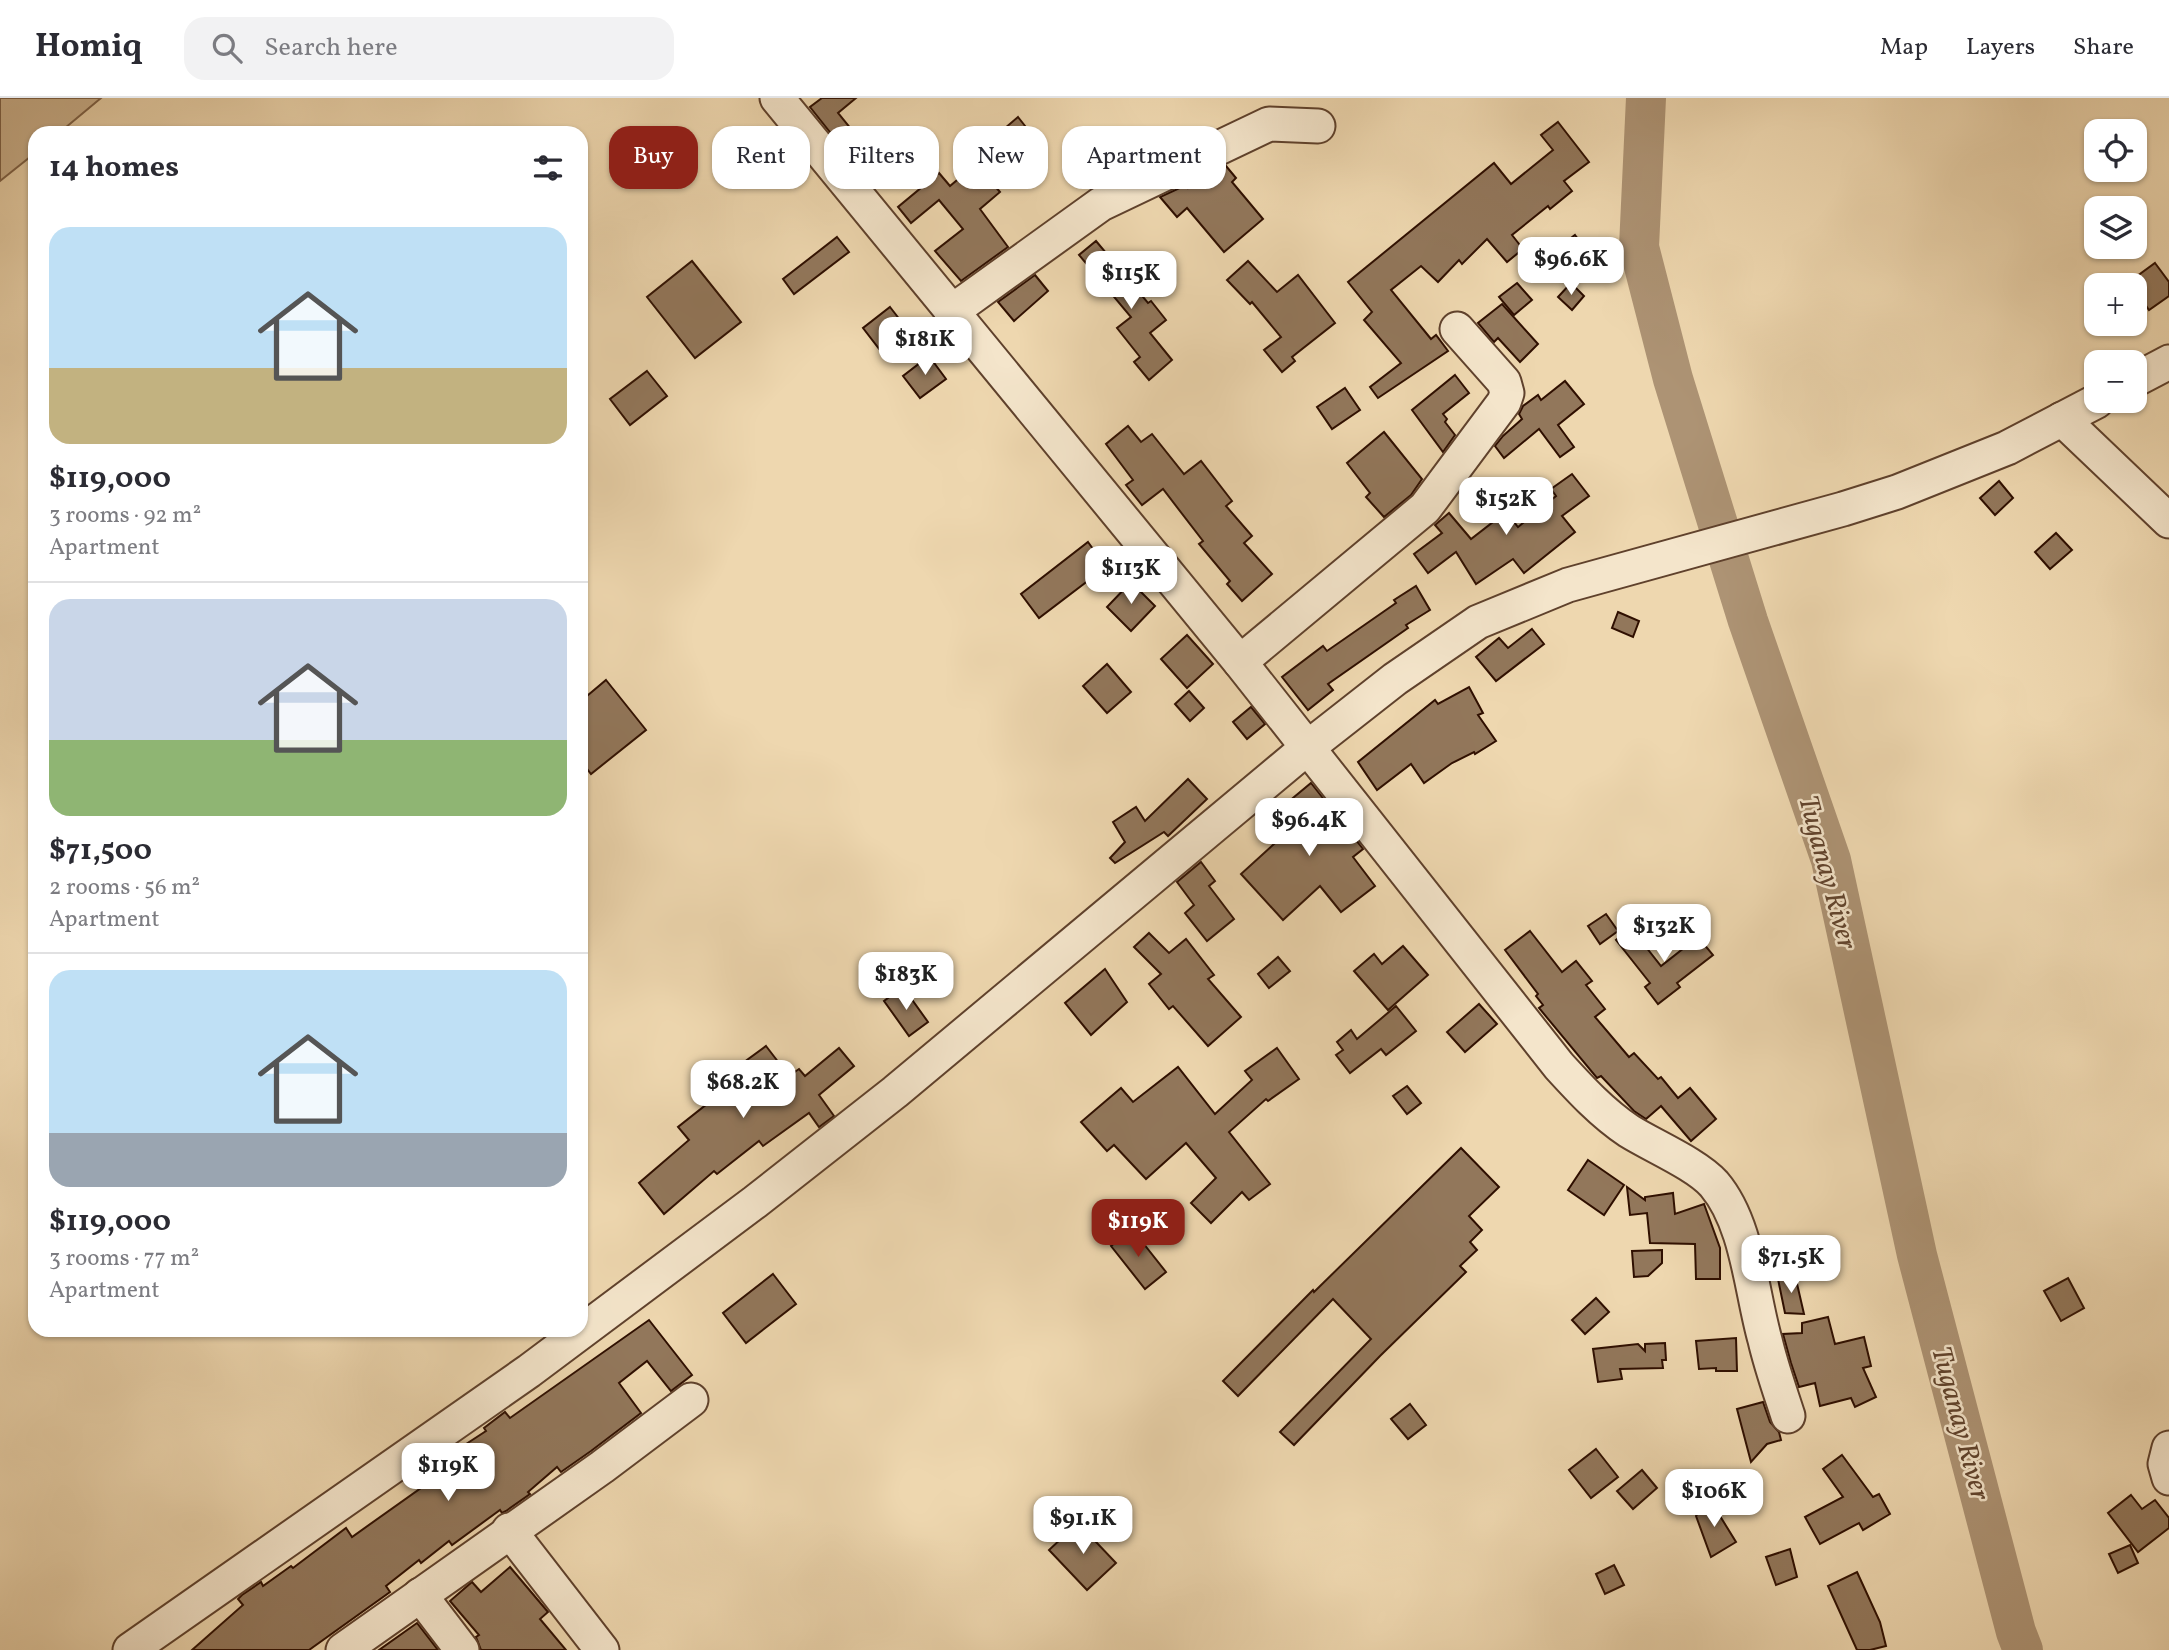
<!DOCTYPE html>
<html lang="en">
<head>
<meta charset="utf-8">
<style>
	:root { --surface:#fff; --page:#f2f2f3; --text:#2b2b33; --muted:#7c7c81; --line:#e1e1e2; --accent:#8f2418 }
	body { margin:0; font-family:Vollkorn,serif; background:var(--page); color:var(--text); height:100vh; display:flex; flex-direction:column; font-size:26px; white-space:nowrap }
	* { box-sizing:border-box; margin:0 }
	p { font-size:23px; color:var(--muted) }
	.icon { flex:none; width:38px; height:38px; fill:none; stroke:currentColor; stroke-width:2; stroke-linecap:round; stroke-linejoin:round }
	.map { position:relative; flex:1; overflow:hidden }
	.side { position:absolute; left:28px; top:28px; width:560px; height:1211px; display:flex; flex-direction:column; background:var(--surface); border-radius:21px; box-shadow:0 2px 5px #0004 }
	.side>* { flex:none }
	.guide { position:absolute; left:609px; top:28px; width:665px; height:63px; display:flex; gap:14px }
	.buttons { position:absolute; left:2084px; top:21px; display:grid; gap:14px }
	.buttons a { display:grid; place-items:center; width:63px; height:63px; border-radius:14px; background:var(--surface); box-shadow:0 2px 5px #0004; font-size:35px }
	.price { position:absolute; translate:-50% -60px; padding:0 16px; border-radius:14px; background:#fff; color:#222; font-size:23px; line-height:46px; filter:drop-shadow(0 2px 4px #0008) }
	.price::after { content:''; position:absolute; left:50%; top:42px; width:21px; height:16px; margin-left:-10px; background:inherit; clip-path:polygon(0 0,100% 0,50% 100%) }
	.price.on { background:var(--accent); color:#fff }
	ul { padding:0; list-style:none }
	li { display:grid; align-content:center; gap:14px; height:371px; padding:0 21px }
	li+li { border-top:2px solid var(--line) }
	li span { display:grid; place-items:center; height:217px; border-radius:21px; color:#555 }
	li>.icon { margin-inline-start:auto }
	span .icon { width:126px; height:126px; fill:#fffc; stroke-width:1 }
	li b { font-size:30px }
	h2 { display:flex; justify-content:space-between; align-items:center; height:84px; padding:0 21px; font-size:30px }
	.chip { padding:0 24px; border-radius:21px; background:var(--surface); box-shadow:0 2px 5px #0004; font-size:24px; line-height:63px }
	.chip.on { background:var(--accent); color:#fff }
	header { display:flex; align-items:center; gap:42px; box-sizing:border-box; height:98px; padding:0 35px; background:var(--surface); border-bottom:2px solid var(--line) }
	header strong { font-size:33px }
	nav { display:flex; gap:38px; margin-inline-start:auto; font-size:24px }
	.search { width:490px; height:63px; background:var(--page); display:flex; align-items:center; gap:18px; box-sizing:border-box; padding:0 24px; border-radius:21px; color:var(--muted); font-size:26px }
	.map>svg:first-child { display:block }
</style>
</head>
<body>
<header>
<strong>Homiq</strong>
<div class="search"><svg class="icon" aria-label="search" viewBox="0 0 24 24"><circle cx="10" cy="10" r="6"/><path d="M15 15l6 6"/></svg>Search here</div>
<nav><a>Map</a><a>Layers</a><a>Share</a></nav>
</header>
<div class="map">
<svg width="2169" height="1552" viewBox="0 0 2169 1552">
	<rect width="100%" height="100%" fill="#eed7af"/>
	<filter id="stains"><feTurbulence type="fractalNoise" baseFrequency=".00286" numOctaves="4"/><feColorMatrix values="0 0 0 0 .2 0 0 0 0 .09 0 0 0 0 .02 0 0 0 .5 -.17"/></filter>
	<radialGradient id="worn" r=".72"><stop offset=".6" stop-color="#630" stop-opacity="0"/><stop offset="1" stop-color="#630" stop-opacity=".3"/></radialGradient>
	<!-- green -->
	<polygon fill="#ceb591" stroke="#7e6248" stroke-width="2" points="0,0 101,0 59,35 35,35 35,55 0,83"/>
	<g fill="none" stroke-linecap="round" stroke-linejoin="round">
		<!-- river -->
		<polyline stroke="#ad9374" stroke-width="40" points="1646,0 1639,149 1673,281 1748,523 1831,762 1917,1157 2016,1534 2023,1552"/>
	</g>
	<!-- building -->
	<g fill="#92775b" stroke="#2f0f00" stroke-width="2">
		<polygon points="822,0 856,0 838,15 856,37 841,48 810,9"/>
		<polygon points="1018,19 1029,33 1007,50 997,37"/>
		<polygon points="1558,24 1589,64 1564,83 1572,93 1550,111 1548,108 1512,137 1523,151 1507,164 1487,141 1462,166 1459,162 1438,184 1421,168 1391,192 1431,241 1436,237 1448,253 1378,300 1370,289 1401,265 1364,222 1372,214 1348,184 1494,65 1511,86 1553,52 1541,37"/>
		<polygon points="976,66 1000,94 980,111 1008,149 961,183 935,153 963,131 939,102 911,125 898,109 939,75 950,88"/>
		<polygon points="1226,68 1236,80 1232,84 1263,121 1224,154 1187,110 1177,119 1160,99 1186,87 1188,90 1200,80"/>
		<polygon points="1575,137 1593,160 1573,176 1554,153"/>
		<polygon points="837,139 849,154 794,196 783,181"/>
		<polygon points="1096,143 1148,205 1151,203 1166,222 1150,235 1172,262 1149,282 1134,264 1140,259 1117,230 1131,219 1079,157"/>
		<polygon points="692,163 741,224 695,260 647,199"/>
		<polygon points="1248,163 1277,194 1298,177 1335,225 1292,259 1295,263 1282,274 1264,252 1281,239 1252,204 1250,206 1227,182"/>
		<polygon points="2155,165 2169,184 2169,198 2149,212 2135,192 2135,187 2131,187 2129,184"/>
		<polygon points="1035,177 1048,193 1014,223 998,204"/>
		<polygon points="1517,185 1532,202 1514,217 1499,199"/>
		<polygon points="1571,185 1584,198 1572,212 1558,199"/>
		<polygon points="1502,206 1538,246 1520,264 1498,240 1494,244 1478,225"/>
		<polygon points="890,209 907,231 880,252 863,230"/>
		<polygon points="929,258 946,281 920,300 903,278"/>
		<polygon points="647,273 667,298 630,327 610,301"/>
		<polygon points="1455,277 1469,295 1443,316 1447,321 1445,324 1455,337 1443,354 1412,312"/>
		<polygon points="1565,283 1584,306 1558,327 1574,349 1560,359 1539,331 1504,360 1495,348 1503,338 1522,321 1519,316 1523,308 1538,297 1541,302"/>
		<polygon points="1345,290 1360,312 1332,331 1317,309"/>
		<polygon points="1128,328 1141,344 1152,336 1184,376 1201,363 1232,403 1226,408 1252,438 1244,445 1272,476 1242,503 1227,486 1230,483 1199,446 1203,443 1163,391 1142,407 1126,387 1133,382 1106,346"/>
		<polygon points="1384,334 1422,381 1411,397 1384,419 1366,399 1370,395 1347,365"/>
		<polygon points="1572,376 1589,398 1562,418 1575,434 1524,475 1513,461 1476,486 1456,454 1428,475 1414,456 1442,435 1435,427 1449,415 1471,441 1506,414 1518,429 1556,398 1551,391"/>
		<polygon points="1999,383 2013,400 1995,417 1980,400"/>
		<polygon points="2056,435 2072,452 2050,471 2035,454"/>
		<polygon points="1088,444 1106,469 1039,520 1021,496"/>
		<polygon points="1131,484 1155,508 1131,533 1107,509"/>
		<polygon points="1416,488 1430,512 1406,527 1408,530 1328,586 1333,592 1308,612 1282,579 1323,548 1327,553 1396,505 1394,502"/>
		<polygon points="1618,514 1639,523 1633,539 1612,530"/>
		<polygon points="1532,531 1544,546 1496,583 1476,559 1499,540 1508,550"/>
		<polygon points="1187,537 1213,566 1187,590 1161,561"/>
		<polygon points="1107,566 1131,594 1107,615 1083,588"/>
		<polygon points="606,582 646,632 591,676 581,663 581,603"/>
		<polygon points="1469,589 1483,615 1478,617 1496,643 1475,656 1474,654 1452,665 1424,685 1411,666 1377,692 1358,664 1435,602 1438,606"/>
		<polygon points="1189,593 1204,610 1190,623 1175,606"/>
		<polygon points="1251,609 1265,626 1247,641 1233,624"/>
		<polygon points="1188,681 1207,701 1168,738 1164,734 1115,765 1110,760 1125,744 1113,724 1136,709 1145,723"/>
		<polygon points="1311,685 1363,751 1353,759 1375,788 1341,814 1320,788 1283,822 1241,776 1284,737 1270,719"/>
		<polygon points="1201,764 1215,783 1209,788 1234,821 1207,843 1185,815 1194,807 1177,784"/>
		<polygon points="1606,816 1618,833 1600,846 1588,828"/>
		<polygon points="1631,830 1661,868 1698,839 1713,857 1677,885 1680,889 1658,906 1645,889 1650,885 1616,842"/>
		<polygon points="1530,833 1562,874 1576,863 1592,883 1586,887 1605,911 1595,919 1629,959 1634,955 1658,981 1661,979 1678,1000 1690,990 1716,1021 1691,1043 1661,1008 1646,1021 1634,1013 1601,978 1597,980 1539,910 1543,907 1536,898 1538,896 1505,852"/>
		<polygon points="1149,835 1169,855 1186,841 1214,877 1208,881 1241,919 1208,948 1173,908 1169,911 1149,886 1161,876 1134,849"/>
		<polygon points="1403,848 1428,877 1388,912 1354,873 1374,856 1382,866"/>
		<polygon points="1278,859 1290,873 1269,890 1258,876"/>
		<polygon points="1105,871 1127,904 1091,937 1065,905"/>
		<polygon points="903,889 928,924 909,938 884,903"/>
		<polygon points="1479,906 1497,926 1465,954 1447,934"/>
		<polygon points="1396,908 1416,933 1386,957 1381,951 1350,975 1336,957 1343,952 1337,944 1351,932 1357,941"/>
		<polygon points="766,948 789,978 799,971 805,978 839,950 854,968 819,997 834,1018 819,1029 809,1015 763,1048 759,1043 717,1076 714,1073 664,1116 639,1085 689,1042 678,1029 717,998 709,989 723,976 725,978"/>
		<polygon points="1277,950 1299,981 1268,1003 1266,1001 1229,1034 1270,1086 1249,1102 1242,1094 1211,1125 1191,1105 1216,1080 1186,1045 1146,1081 1114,1047 1107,1053 1081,1024 1121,990 1133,1004 1178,969 1215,1016 1252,982 1245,973"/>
		<polygon points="1407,988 1421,1005 1407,1016 1393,998"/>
		<polygon points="1461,1050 1499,1089 1469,1118 1482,1132 1470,1144 1477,1152 1460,1168 1466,1174 1380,1258 1294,1347 1280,1334 1371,1241 1333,1201 1238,1298 1223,1283 1313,1192 1314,1194"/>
		<polygon points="1588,1062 1624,1087 1604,1117 1568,1092"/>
		<polygon points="1627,1089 1645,1102 1645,1099 1673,1095 1675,1116 1704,1106 1720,1150 1720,1181 1696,1181 1695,1146 1650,1145 1647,1115 1630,1117"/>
		<polygon points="1132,1131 1166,1174 1145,1191 1111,1148"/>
		<polygon points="1662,1152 1662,1165 1648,1178 1634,1179 1632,1153"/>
		<polygon points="773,1176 796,1206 746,1245 723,1215"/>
		<polygon points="1795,1177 1804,1216 1785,1215 1778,1181"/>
		<polygon points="2068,1180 2084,1210 2061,1223 2044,1193"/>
		<polygon points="1596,1200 1609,1214 1585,1236 1572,1222"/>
		<polygon points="1828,1219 1835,1246 1864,1239 1871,1268 1863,1270 1876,1299 1855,1309 1851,1300 1820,1308 1815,1285 1799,1289 1791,1265 1783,1236 1802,1235 1802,1225"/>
		<polygon points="649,1222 692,1277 671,1293 647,1263 619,1285 641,1315 591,1353 561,1374 557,1369 528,1394 530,1396 506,1413 502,1415 500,1412 452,1447 449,1443 421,1465 419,1462 386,1488 390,1494 309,1552 192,1552 243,1507 238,1501 242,1497 261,1484 263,1488 291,1468 293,1470 346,1430 352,1439 442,1375 440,1373 463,1355 460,1350 486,1333 484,1330 505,1314 510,1320"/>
		<polygon points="1736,1240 1737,1273 1716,1273 1716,1270 1699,1271 1696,1243"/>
		<polygon points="1665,1245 1666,1262 1662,1262 1663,1270 1620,1271 1622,1281 1598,1284 1593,1251 1638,1246 1645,1253 1645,1246"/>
		<polygon points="1763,1304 1770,1324 1779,1334 1781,1342 1767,1346 1751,1364 1737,1311"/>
		<polygon points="1410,1306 1426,1327 1408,1341 1391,1321"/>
		<polygon points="1596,1351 1618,1379 1591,1400 1569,1372"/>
		<polygon points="1842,1357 1873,1399 1879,1396 1890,1416 1863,1432 1859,1425 1820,1446 1805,1419 1843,1399 1823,1371"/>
		<polygon points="1642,1372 1657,1390 1633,1411 1617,1393"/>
		<polygon points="2131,1397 2142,1411 2155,1402 2169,1420 2169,1430 2138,1454 2108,1415"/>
		<polygon points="1712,1398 1720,1418 1736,1444 1711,1459 1696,1418"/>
		<polygon points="1078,1425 1116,1465 1087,1492 1049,1452"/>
		<polygon points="2130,1447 2138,1465 2118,1475 2109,1456"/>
		<polygon points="1790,1451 1797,1479 1776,1487 1766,1459"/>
		<polygon points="1614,1467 1624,1487 1605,1496 1596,1476"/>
		<polygon points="510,1469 548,1514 540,1521 566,1552 481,1552 476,1539 479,1537 450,1503 472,1484 481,1494"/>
		<polygon points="1857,1474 1880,1524 1886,1548 1870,1552 1857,1552 1828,1488"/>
		<polygon points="417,1525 438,1552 379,1552"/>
	</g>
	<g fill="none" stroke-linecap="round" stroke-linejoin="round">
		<defs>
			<g id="minor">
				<path d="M777,0L1240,564L1559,968C1580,991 1602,1015 1629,1033C1653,1048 1696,1066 1714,1086C1748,1126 1751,1193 1765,1242C1771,1268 1780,1293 1788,1318"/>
				<polyline points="951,214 1101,106 1269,26 1318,28"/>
				<polyline points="2135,282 2169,264"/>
				<polyline points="2062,321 2169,423"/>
				<polyline points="1240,564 1425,410 1504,304 1507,295 1504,284 1457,231"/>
				<polyline points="2169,1350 2165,1366 2169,1380"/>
				<polyline points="509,1432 602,1552"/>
				<polyline points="420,1497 462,1552"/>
				<polyline points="130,1552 529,1273 755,1104 895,994 1307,650 1395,581 1478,524 1568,487 1843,411 1897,394 2007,350 2097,303"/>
				<polyline points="343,1552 602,1369 691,1302"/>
			</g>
		</defs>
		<!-- minor casing -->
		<use href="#minor" stroke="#5f412c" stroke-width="37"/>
		<!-- minor -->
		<use href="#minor" stroke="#f4e5cb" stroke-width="33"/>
	</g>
	<g text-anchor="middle" stroke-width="5" stroke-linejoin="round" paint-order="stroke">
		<!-- water labels -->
		<g font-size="28" font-style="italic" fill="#61442e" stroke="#f4e5cb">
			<text transform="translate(1829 774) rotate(75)" y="10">Tuganay River</text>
			<text transform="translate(1962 1325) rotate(75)" y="10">Tuganay River</text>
		</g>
	</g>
	<rect width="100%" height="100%" filter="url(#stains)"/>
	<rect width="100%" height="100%" fill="url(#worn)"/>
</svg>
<div class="buttons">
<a><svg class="icon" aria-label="locate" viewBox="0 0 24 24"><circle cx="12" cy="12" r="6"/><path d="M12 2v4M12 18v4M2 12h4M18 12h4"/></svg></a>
<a><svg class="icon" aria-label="layers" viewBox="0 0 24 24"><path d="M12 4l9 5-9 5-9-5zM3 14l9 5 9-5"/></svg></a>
<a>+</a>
<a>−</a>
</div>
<b class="price" style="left:1571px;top:199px">$96.6K</b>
<b class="price" style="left:1131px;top:213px">$115K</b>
<b class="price" style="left:925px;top:279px">$181K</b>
<b class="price" style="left:1506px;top:439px">$152K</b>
<b class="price" style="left:1131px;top:508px">$113K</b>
<b class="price" style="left:1309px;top:760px">$96.4K</b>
<b class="price" style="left:1664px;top:866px">$132K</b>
<b class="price" style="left:906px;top:914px">$183K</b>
<b class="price" style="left:743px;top:1022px">$68.2K</b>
<b class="price on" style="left:1138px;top:1161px">$119K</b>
<b class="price" style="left:1791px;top:1197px">$71.5K</b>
<b class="price" style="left:448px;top:1405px">$119K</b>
<b class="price" style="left:1714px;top:1431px">$106K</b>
<b class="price" style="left:1083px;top:1458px">$91.1K</b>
<div class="guide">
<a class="chip on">Buy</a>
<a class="chip">Rent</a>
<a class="chip">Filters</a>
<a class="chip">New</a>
<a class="chip">Apartment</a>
</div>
<section class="side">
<h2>14 homes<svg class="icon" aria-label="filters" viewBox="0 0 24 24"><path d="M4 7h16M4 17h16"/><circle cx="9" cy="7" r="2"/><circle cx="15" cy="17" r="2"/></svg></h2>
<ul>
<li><span style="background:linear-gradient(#bfe0f5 65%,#c2b280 0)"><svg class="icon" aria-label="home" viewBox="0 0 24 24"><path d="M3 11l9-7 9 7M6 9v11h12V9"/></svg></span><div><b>$119,000</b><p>3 rooms · 92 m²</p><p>Apartment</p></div></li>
<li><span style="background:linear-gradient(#c9d6e8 65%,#8fb573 0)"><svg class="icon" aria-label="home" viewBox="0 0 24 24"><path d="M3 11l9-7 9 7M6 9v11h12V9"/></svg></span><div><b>$71,500</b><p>2 rooms · 56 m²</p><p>Apartment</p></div></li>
<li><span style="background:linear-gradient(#bfe0f5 75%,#9aa5b1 0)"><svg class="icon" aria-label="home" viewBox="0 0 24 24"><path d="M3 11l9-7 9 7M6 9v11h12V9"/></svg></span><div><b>$119,000</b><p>3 rooms · 77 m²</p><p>Apartment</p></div></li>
</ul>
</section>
</div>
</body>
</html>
